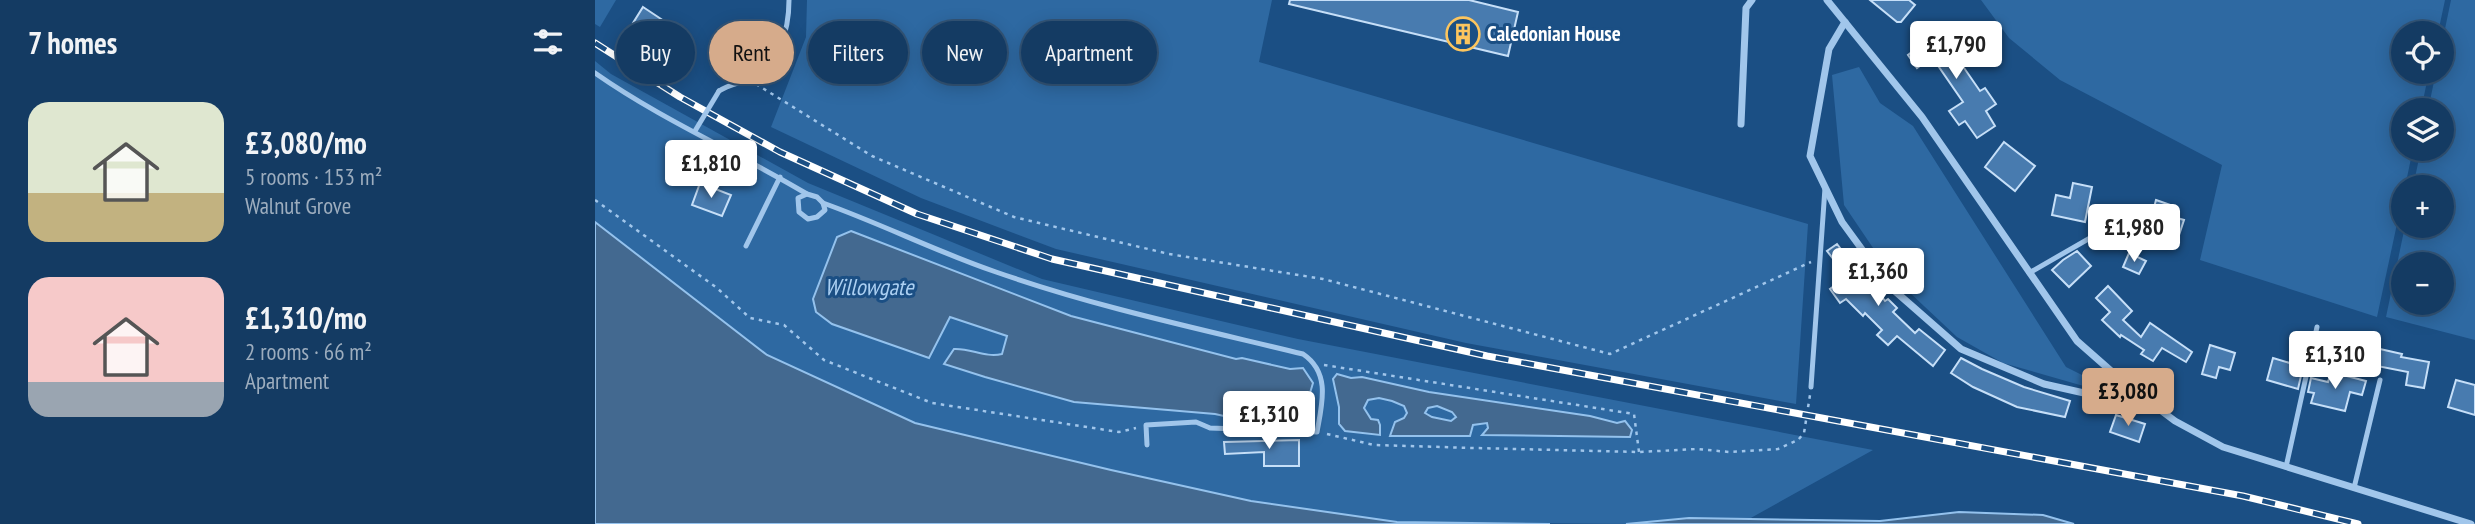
<!DOCTYPE html>
<html lang="en">
<head>
<meta charset="utf-8">
<style>
	:root { --surface:#143b63; --page:#1d4269; --text:#f1f3f6; --muted:#9dadbe; --line:#335578; --accent:#d6ab8b }
	body { margin:0; font-family:"PT Sans Narrow",sans-serif; background:var(--page); color:var(--text); height:100vh; display:flex; flex-direction:column; font-size:26px; white-space:nowrap }
	* { box-sizing:border-box; margin:0 }
	p { font-size:23px; color:var(--muted) }
	.icon { flex:none; width:38px; height:38px; fill:none; stroke:currentColor; stroke-width:2; stroke-linecap:round; stroke-linejoin:round }
	.map { position:relative; flex:1; overflow:hidden }
	.details { display:flex; flex-direction:column; background:var(--surface); width:595px }
	.details>* { flex:none }
	.banner { position:absolute; left:21px; top:21px; width:665px; height:63px; display:flex; gap:14px }
	.fabs { position:absolute; left:1796px; top:21px; display:grid; gap:14px }
	.fabs a { display:grid; place-items:center; width:63px; height:63px; border-radius:50%; background:var(--surface); box-shadow:0 4px 18px #0003,0 0 0 2px var(--line); font-size:35px }
	.price { position:absolute; translate:-50% -60px; padding:0 16px; border-radius:7px; background:#fff; color:#222; font-size:23px; line-height:46px; filter:drop-shadow(0 2px 4px #0008) }
	.price::after { content:''; position:absolute; left:50%; top:42px; width:21px; height:16px; margin-left:-10px; background:inherit; clip-path:polygon(0 0,100% 0,50% 100%) }
	.price.active { background:var(--accent); color:#111 }
	ul { padding:0; list-style:none }
	li { display:flex; align-items:center; gap:21px; height:175px; padding:0 28px }
	li span { display:grid; place-items:center; flex:none; width:196px; height:140px; border-radius:21px; color:#555 }
	li>.icon { margin-inline-start:auto }
	span .icon { width:84px; height:84px; fill:#fffc; stroke-width:1 }
	li b { font-size:30px }
	h2 { display:flex; justify-content:space-between; align-items:center; height:84px; padding:0 28px; font-size:30px }
	.tag { padding:0 24px; border-radius:32px; background:var(--surface); box-shadow:0 4px 18px #0003,0 0 0 2px var(--line); font-size:24px; line-height:63px }
	.tag.active { background:var(--accent); color:#111 }
	main { display:flex; flex:1; min-height:0 }
	.map>svg:first-child { display:block }
</style>
</head>
<body>
<main>
<section class="details">
<h2>7 homes<svg class="icon" aria-label="filters" viewBox="0 0 24 24"><path d="M4 7h16M4 17h16"/><circle cx="9" cy="7" r="2"/><circle cx="15" cy="17" r="2"/></svg></h2>
<ul>
<li><span style="background:linear-gradient(#dfe7d0 65%,#c2b280 0)"><svg class="icon" aria-label="home" viewBox="0 0 24 24"><path d="M3 11l9-7 9 7M6 9v11h12V9"/></svg></span><div><b>£3,080/mo</b><p>5 rooms · 153 m²</p><p>Walnut Grove</p></div></li>
<li><span style="background:linear-gradient(#f6c9c9 75%,#9aa5b1 0)"><svg class="icon" aria-label="home" viewBox="0 0 24 24"><path d="M3 11l9-7 9 7M6 9v11h12V9"/></svg></span><div><b>£1,310/mo</b><p>2 rooms · 66 m²</p><p>Apartment</p></div></li>
</ul>
</section>
<div class="map">
<svg width="1880" height="524" viewBox="0 0 1880 524">
	<rect width="100%" height="100%" fill="#1b4f84"/>
	<!-- green -->
	<g fill="#2e69a2" fill-rule="evenodd">
		<polygon points="0,0 21,0 5,27 0,24"/>
		<polygon points="212,0 677,0 664,62 1213,224 1201,404 871,343 461,249 326,198 176,127 211,37"/>
		<polygon points="1386,0 1850,0 1843,33 1808,33 1808,72 1834,72 1826,110 1808,110 1808,149 1818,149 1810,187 1808,187 1808,196 1782,317 1605,260 1627,165 1465,80 1414,38"/>
		<path d="M1856,0H1880V340L1791,317L1810,226H1846V187H1818L1826,149H1846V110H1833L1841,72H1846V48ZM1846,264V303H1808V264Z"/>
		<polygon points="0,61 16,74 213,183 447,279 703,339 1278,450 1154,519 1094,518 1031,524 802,522 656,501 516,470 320,423 172,355 0,222"/>
		<polygon points="1264,67 1285,103 1318,126 1471,367 1497,380 1492,387 1408,363 1362,337 1297,276 1249,205 1237,75"/>
	</g>
	<!-- water -->
	<g fill="#436990" stroke="#94c2ed" stroke-width="2" fill-rule="evenodd">
		<polygon points="0,222 172,355 320,423 516,470 656,501 802,522 955,524 0,524"/>
		<path d="M256,231L476,316L641,359L647,358L695,369L708,368L718,383L709,413L700,419L647,420L620,414L479,402L390,377L349,364L359,349C376,348 390,358 407,354L412,336L355,317L334,358L237,324L221,312L218,299L242,237Z"/>
		<path d="M742,374L756,378L767,377L834,392L995,416L1022,423L1030,421L1037,430L1035,437L887,435L893,428L892,423L878,425L875,436H795L800,422L809,418L812,413L809,406L797,401L784,398L773,400L769,408L776,419L783,420L785,425V435L750,431L744,424V407L738,379ZM842,406L857,412L861,417L856,421L837,417L830,413L833,408Z"/>
		<polygon points="1364,512 1448,515 1479,524 1031,524 1094,518 1285,521"/>
	</g>
	<!-- building -->
	<g fill="#487baf" stroke="#c6dff8" stroke-width="2">
		<polygon points="695,0 874,0 923,12 913,56 694,4"/>
		<polygon points="1275,0 1314,0 1320,5 1306,22 1302,22"/>
		<polygon points="48,7 72,23 62,38 38,23"/>
		<polygon points="1338,23 1385,91 1390,88 1401,104 1391,111 1400,126 1382,138 1370,121 1364,125 1354,111 1368,102 1337,57 1322,68 1313,55 1327,44 1321,36"/>
		<polygon points="1409,142 1440,166 1420,191 1390,167"/>
		<polygon points="105,183 136,195 127,216 97,205"/>
		<polygon points="1478,183 1497,187 1490,222 1457,215 1461,195 1475,198"/>
		<polygon points="1561,200 1578,206 1575,216 1589,220 1584,235 1545,223 1550,209 1558,211"/>
		<polygon points="1242,244 1255,261 1259,258 1290,301 1293,299 1302,308 1298,312 1320,333 1324,329 1350,350 1338,366 1302,336 1293,345 1282,335 1287,330 1270,313 1268,316 1251,299 1245,303 1235,289 1247,280 1241,272 1246,269 1232,251"/>
		<polygon points="1482,251 1496,266 1474,287 1457,270 1468,260"/>
		<polygon points="1534,253 1551,261 1544,274 1528,267"/>
		<polygon points="1513,286 1537,311 1528,320 1546,337 1555,323 1597,352 1591,362 1567,348 1558,361 1546,354 1549,350 1526,335 1525,337 1507,320 1515,312 1501,298"/>
		<polygon points="1615,345 1640,353 1635,370 1624,367 1621,378 1607,374"/>
		<polygon points="1785,349 1807,354 1806,357 1834,362 1829,388 1811,385 1813,372 1782,366"/>
		<polygon points="1366,358 1387,369 1429,387 1475,401 1470,417 1422,407 1378,387 1356,373"/>
		<polygon points="1678,358 1708,367 1703,389 1672,380"/>
		<polygon points="1736,372 1771,381 1767,395 1755,392 1750,411 1716,403 1719,393 1713,392 1716,378 1733,382"/>
		<polygon points="1861,380 1880,385 1880,415 1853,407"/>
		<polygon points="1521,415 1550,424 1544,442 1515,432"/>
		<polygon points="704,440 704,466 669,466 669,452 630,454 629,442"/>
	</g>
	<g fill="none" stroke-linecap="round" stroke-linejoin="round">
		<!-- path -->
		<g stroke="#a1c6eb" stroke-width="2.5" stroke-dasharray="3.5 5" stroke-linecap="butt">
			<polyline points="161,84 277,156 419,217 574,254 728,279 1015,354 1216,262"/>
			<polyline points="0,200 122,288 155,318 189,325 229,360 337,403 524,432 541,428"/>
			<polyline points="729,365 1039,414 1044,452"/>
			<polyline points="732,434 779,445 879,448 1044,452 1102,449 1134,452 1183,449 1203,440 1209,433 1215,395"/>
		</g>
		<!-- lane -->
		<g stroke="#a1c6eb" stroke-width="5">
			<path d="M0,73C67,120 142,152 212,194L222,197L228,203C287,224 342,252 401,272C501,307 605,329 708,354C736,373 727,404 722,432L615,428L601,422L551,425L552,445"/>
			<path d="M124,91C135,84 143,84 154,79C184,65 194,31 194,0"/>
			<polyline points="212,194 203,198 204,212 213,219 222,217 230,210 228,203"/>
			<polyline points="151,246 185,177"/>
			<polyline points="1434,273 1516,226"/>
			<polyline points="1216,387 1230,188"/>
			<polyline points="1691,467 1722,327"/>
			<polyline points="1759,488 1785,380"/>
		</g>
		<!-- street -->
		<g stroke="#a1c6eb" stroke-width="7">
			<polyline points="1232,0 1327,117 1482,341 1532,385 1580,421 1628,447 1876,524"/>
			<polyline points="1250,22 1234,49 1215,156 1247,222 1293,285 1366,349 1449,384 1489,393 1532,385"/>
			<polyline points="1146,124 1151,8 1157,0"/>
		</g>
		<defs>
			<polyline id="rail" points="0,43 85,97 185,152 322,214 457,259 892,356 1648,496 1763,524"/>
		</defs>
		<!-- rail casing -->
		<use href="#rail" stroke="#fff" stroke-width="7"/>
		<!-- rail -->
		<use href="#rail" stroke="#1b4f84" stroke-width="4.5" stroke-dasharray="13" stroke-linecap="butt"/>
		<!-- lane-bridge -->
		<polyline stroke="#a1c6eb" stroke-width="5" points="100,131 124,91"/>
	</g>
	<!-- icons -->
	<defs>
		<symbol id="building-ring" viewBox="-11 -11 22 22"><circle r="9.5" fill="#1b4f84" stroke="#fcc55e" stroke-width="1.5"/><path d="M-4-6H4V6H1V3H-1V6H-4ZM-2.5-4.3h1.7v1.8h-1.7ZM.8-4.3h1.7v1.8H.8ZM-2.5-1h1.7V.8h-1.7ZM.8-1h1.7V.8H.8Z" fill="#fcc55e"/></symbol>
	</defs>
	<g fill-rule="evenodd">
		<use href="#building-ring" x="849" y="15" width="38" height="38"/>
	</g>
	<g text-anchor="middle" stroke-width="6" stroke-linejoin="round" paint-order="stroke">
		<!-- poi labels -->
		<g font-size="21" font-weight="bold" fill="#fff" stroke="#1b4f84" text-anchor="start">
			<text x="892" y="41">Caledonian House</text>
		</g>
		<!-- water labels -->
		<g font-size="23" font-style="italic" fill="#acd0f2" stroke="#1b4f84">
			<text x="274" y="295">Willowgate</text>
		</g>
	</g>
</svg>
<div class="fabs">
<a><svg class="icon" aria-label="locate" viewBox="0 0 24 24"><circle cx="12" cy="12" r="6"/><path d="M12 2v4M12 18v4M2 12h4M18 12h4"/></svg></a>
<a><svg class="icon" aria-label="layers" viewBox="0 0 24 24"><path d="M12 4l9 5-9 5-9-5zM3 14l9 5 9-5"/></svg></a>
<a>+</a>
<a>−</a>
</div>
<b class="price" style="left:1361px;top:81px">£1,790</b>
<b class="price" style="left:116px;top:200px">£1,810</b>
<b class="price" style="left:1539px;top:264px">£1,980</b>
<b class="price" style="left:1283px;top:308px">£1,360</b>
<b class="price" style="left:1740px;top:391px">£1,310</b>
<b class="price active" style="left:1533px;top:428px">£3,080</b>
<b class="price" style="left:674px;top:451px">£1,310</b>
<div class="banner">
<a class="tag">Buy</a>
<a class="tag active">Rent</a>
<a class="tag">Filters</a>
<a class="tag">New</a>
<a class="tag">Apartment</a>
</div>
</div>
</main>
</body>
</html>
